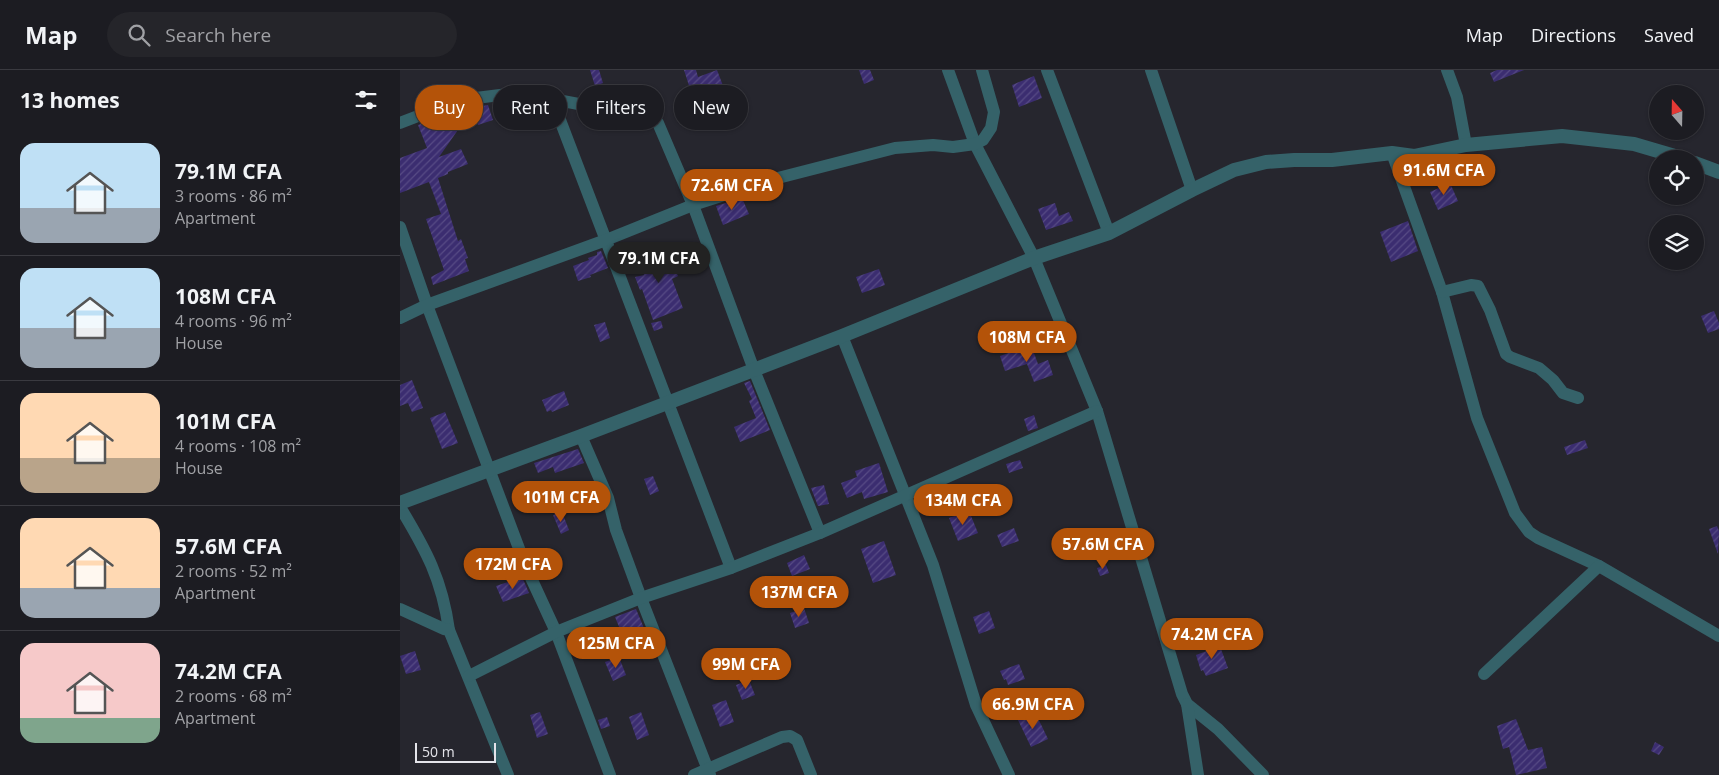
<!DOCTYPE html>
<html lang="en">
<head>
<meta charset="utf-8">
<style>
	:root { --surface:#1c1c22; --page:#25252a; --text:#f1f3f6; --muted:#a0a1a5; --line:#3a3a40; --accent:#b45309 }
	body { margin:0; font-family:"Open Sans",sans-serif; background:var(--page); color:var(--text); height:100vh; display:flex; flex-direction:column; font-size:19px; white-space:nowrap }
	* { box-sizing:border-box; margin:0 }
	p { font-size:16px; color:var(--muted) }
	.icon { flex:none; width:28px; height:28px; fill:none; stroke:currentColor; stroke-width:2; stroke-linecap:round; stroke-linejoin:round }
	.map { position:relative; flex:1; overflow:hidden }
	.side { display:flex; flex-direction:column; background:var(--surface); width:400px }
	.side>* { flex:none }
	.guide { position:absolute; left:15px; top:15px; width:475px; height:45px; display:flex; gap:10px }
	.needle { width:32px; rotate:340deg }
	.controls { position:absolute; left:1249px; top:15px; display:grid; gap:10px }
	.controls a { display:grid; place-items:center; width:55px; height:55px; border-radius:50%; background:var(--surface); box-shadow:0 1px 4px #0004,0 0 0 1px var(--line); font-size:25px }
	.scale { position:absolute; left:15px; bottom:12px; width:81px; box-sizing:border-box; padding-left:5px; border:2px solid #e4e4ea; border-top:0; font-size:14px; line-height:18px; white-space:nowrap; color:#e4e4ea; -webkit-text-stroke:4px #26262e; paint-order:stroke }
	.price { position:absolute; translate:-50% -42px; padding:0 11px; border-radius:18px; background:var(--accent); color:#fff; font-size:16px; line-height:32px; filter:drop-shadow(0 1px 2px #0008) }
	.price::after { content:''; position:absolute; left:50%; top:30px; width:15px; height:11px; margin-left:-8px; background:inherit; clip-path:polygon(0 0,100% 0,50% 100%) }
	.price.selected { background:#222; color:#fff }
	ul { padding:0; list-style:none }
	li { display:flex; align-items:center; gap:15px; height:125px; padding:0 20px }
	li+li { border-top:1px solid var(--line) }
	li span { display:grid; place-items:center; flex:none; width:140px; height:100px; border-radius:15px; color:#555 }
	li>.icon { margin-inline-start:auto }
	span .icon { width:60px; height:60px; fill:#fffc; stroke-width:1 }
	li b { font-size:21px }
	h2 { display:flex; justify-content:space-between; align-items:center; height:60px; padding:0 20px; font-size:21px }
	.pill { padding:0 18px; border-radius:22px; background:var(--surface); box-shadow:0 1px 4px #0004,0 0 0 1px var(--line); font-size:18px; line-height:45px }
	.pill.selected { background:var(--accent); color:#fff }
	header { display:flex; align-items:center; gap:30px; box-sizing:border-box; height:70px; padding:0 25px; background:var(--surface); border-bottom:1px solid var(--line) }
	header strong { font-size:24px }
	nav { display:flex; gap:28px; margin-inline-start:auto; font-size:18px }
	.search { width:350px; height:45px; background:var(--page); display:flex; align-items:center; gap:12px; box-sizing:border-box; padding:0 18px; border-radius:28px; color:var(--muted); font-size:19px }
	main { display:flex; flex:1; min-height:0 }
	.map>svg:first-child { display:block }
</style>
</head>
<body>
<header>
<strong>Map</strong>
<div class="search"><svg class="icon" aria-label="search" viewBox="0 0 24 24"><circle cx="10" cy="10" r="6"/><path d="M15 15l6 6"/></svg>Search here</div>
<nav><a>Map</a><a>Directions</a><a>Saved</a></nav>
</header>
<main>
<section class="side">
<h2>13 homes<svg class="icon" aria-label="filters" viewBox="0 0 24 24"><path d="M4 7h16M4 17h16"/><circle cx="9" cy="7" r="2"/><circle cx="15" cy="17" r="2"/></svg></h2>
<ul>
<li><span style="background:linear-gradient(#bfe0f5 65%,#9aa5b1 0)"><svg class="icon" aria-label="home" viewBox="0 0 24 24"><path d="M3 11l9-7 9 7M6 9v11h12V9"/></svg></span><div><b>79.1M CFA</b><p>3 rooms · 86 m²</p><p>Apartment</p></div></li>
<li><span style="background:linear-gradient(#bfe0f5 60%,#9aa5b1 0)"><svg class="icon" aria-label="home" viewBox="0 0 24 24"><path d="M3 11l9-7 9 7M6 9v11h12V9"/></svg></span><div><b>108M CFA</b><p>4 rooms · 96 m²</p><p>House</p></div></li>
<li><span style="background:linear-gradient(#ffd9b3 65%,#b9a48a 0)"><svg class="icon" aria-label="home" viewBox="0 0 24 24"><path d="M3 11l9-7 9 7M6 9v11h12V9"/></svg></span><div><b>101M CFA</b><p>4 rooms · 108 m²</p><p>House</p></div></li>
<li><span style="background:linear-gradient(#ffd9b3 70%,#9aa5b1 0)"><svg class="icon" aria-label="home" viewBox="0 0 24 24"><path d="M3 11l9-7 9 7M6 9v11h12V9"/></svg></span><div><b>57.6M CFA</b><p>2 rooms · 52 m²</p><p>Apartment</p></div></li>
<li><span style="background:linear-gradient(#f6c9c9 75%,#7fa58c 0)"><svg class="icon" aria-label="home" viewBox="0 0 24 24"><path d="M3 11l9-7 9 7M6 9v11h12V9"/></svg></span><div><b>74.2M CFA</b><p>2 rooms · 68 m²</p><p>Apartment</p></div></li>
</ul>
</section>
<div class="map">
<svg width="1319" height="705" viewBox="0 0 1319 705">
	<defs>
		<pattern id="building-hatch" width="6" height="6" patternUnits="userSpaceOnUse" patternTransform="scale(1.25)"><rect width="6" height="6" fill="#3b2d70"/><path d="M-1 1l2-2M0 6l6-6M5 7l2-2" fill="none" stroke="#574b85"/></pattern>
	</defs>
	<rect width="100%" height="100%" fill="#26262e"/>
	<!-- building -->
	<g fill="url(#building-hatch)">
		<polygon points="190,0 199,0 203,13 195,16"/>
		<polygon points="284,0 296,0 298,7 317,0 325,21 308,28 304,18 291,22"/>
		<polygon points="459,0 470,0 474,10 464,14"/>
		<polygon points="1097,0 1124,0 1094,12 1090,3"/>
		<polygon points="634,6 642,28 619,37 612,15"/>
		<polygon points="88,35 93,50 78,55 72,38"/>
		<polygon points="40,46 46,59 51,51 60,57 39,87 61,79 68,94 48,102 48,104 38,108 58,171 61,169 68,188 65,189 69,201 33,215 31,207 44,200 26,149 41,144 29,112 0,123 0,88 27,78 18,55"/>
		<polygon points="1050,113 1058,131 1038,140 1030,122"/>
		<polygon points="342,128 349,144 323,155 316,136"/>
		<polygon points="655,133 659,146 669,142 673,151 646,160 638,139"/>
		<polygon points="1008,151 1018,181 991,192 980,162"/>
		<polygon points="266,179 278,206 272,209 283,238 253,250 242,219 240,220 235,207 244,205 238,187"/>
		<polygon points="201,181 208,198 190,205 191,207 178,211 173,196 189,190 188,188 197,185 197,182"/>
		<polygon points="479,199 485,215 462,223 456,207"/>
		<polygon points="1314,241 1319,253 1319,259 1308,263 1301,246"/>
		<polygon points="261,251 263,258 254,261 251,253"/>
		<polygon points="205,252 210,268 200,272 194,255"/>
		<polygon points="631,275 638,294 648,290 653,305 634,312 627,294 605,301 600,286"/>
		<polygon points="12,310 23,338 12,342 8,333 0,336 0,315"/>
		<polygon points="350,311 370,360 340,372 334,357 356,348 349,331 352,329 344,313"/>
		<polygon points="164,321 169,335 152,342 151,340 147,342 142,330"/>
		<polygon points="45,342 58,373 42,379 30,348"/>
		<polygon points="634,345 638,358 628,361 624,349"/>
		<polygon points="1185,370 1188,378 1167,385 1164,377"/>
		<polygon points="178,379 184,393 155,403 153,397 138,403 134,393"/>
		<polygon points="620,390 623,398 609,403 606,394"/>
		<polygon points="479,393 488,422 464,429 462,422 447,428 441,413 457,407 455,401"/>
		<polygon points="253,406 259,421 250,425 244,409"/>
		<polygon points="424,415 429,434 418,436 411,418"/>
		<polygon points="569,441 578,463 558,471 549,448"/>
		<polygon points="162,442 169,460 161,464 153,445"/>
		<polygon points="1317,456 1319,461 1318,484 1309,459"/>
		<polygon points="614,458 619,471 602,477 597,465"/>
		<polygon points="484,471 496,505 473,513 461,479"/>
		<polygon points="404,485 410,499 392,506 387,493"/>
		<polygon points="706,495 709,503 700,506 697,498"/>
		<polygon points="122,507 129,523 103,532 96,516"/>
		<polygon points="404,538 409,553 395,558 390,543"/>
		<polygon points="236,539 246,563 224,569 215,547"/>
		<polygon points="589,541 595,558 579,564 573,547"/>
		<polygon points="818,571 828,598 806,606 803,600 801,601 796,585 812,579 810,574"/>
		<polygon points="15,581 21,600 6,604 0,586"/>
		<polygon points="219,587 226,605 213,611 205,592"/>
		<polygon points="619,594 625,609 608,615 606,609 604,610 600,601"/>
		<polygon points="349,610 355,625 342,630 336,615"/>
		<polygon points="326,630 334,652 320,657 312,635"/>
		<polygon points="140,642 148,664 137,668 130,645"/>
		<polygon points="241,642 249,665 237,670 229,647"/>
		<polygon points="635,642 648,669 631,677 618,650"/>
		<polygon points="207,647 210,656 201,659 198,650"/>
		<polygon points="1116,649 1128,680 1142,677 1147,698 1116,705 1109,677 1103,679 1097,656"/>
		<polygon points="1255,672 1264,677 1259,685 1251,681"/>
	</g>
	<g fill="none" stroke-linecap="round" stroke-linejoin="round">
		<!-- minor -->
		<g stroke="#356269" stroke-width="12">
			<polyline points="548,0 575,74 634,188 697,341 782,624 787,634 818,659 863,705"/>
			<polyline points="647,0 709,163"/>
			<polyline points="751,0 792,120"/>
			<polyline points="1047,0 1057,27 1066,75"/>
			<polyline points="152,29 331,498"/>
			<polyline points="0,53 44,36 68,29 108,24 152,29 253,48 258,53 293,135 354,300 420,463"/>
			<polyline points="992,83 1042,222 1077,348 1115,443 1129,462 1138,468 1199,496 1319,566"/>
			<polyline points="0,157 27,235 126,497 156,562 210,705"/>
			<polyline points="1042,222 1071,215 1078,216 1090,240 1106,284 1110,287 1139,298 1153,310 1163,323 1178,328"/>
			<polyline points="0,248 27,235 206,170 293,135 374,109 495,78 533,75 553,77 575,74 583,70 591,58 594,42 582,0"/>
			<polyline points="442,266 533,495 576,635 609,705"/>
			<polyline points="181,366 208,428 216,460 241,528 310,705"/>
			<path d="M0,437C26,480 42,509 49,560"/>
			<polyline points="0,539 44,559 49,560 108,705"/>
			<polyline points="1084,604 1199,496"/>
			<polyline points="69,606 156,562 241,528 331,498 420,463 697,341"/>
			<polyline points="787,634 798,705"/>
			<polyline points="294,705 382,667 390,666 397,670 411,705"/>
		</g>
		<!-- tertiary -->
		<g stroke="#356269" stroke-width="14">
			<polyline points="1295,93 1319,102"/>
			<polyline points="0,433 181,366 442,266 634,188 709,163 792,120 834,100 866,92 894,90 932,90 992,83 1014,86 1066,75 1162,66 1234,74 1285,89"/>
		</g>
	</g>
</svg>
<div class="controls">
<a><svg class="needle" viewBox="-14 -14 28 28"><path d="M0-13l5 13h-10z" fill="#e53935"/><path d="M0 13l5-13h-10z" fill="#a0a1a5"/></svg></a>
<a><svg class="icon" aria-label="locate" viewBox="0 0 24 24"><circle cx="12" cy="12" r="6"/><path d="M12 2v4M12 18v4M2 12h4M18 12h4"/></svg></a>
<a><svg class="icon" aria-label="layers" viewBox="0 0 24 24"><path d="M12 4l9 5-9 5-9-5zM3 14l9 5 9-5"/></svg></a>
</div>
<div class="scale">50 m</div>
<b class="price" style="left:1044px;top:126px">91.6M CFA</b>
<b class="price" style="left:332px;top:141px">72.6M CFA</b>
<b class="price selected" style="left:259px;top:214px">79.1M CFA</b>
<b class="price" style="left:627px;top:293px">108M CFA</b>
<b class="price" style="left:161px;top:453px">101M CFA</b>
<b class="price" style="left:563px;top:456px">134M CFA</b>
<b class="price" style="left:703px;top:500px">57.6M CFA</b>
<b class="price" style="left:113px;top:520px">172M CFA</b>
<b class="price" style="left:399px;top:548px">137M CFA</b>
<b class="price" style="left:812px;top:590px">74.2M CFA</b>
<b class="price" style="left:216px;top:599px">125M CFA</b>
<b class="price" style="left:346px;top:620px">99M CFA</b>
<b class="price" style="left:633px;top:660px">66.9M CFA</b>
<div class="guide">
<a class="pill selected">Buy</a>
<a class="pill">Rent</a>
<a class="pill">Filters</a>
<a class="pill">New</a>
</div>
</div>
</main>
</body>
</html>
